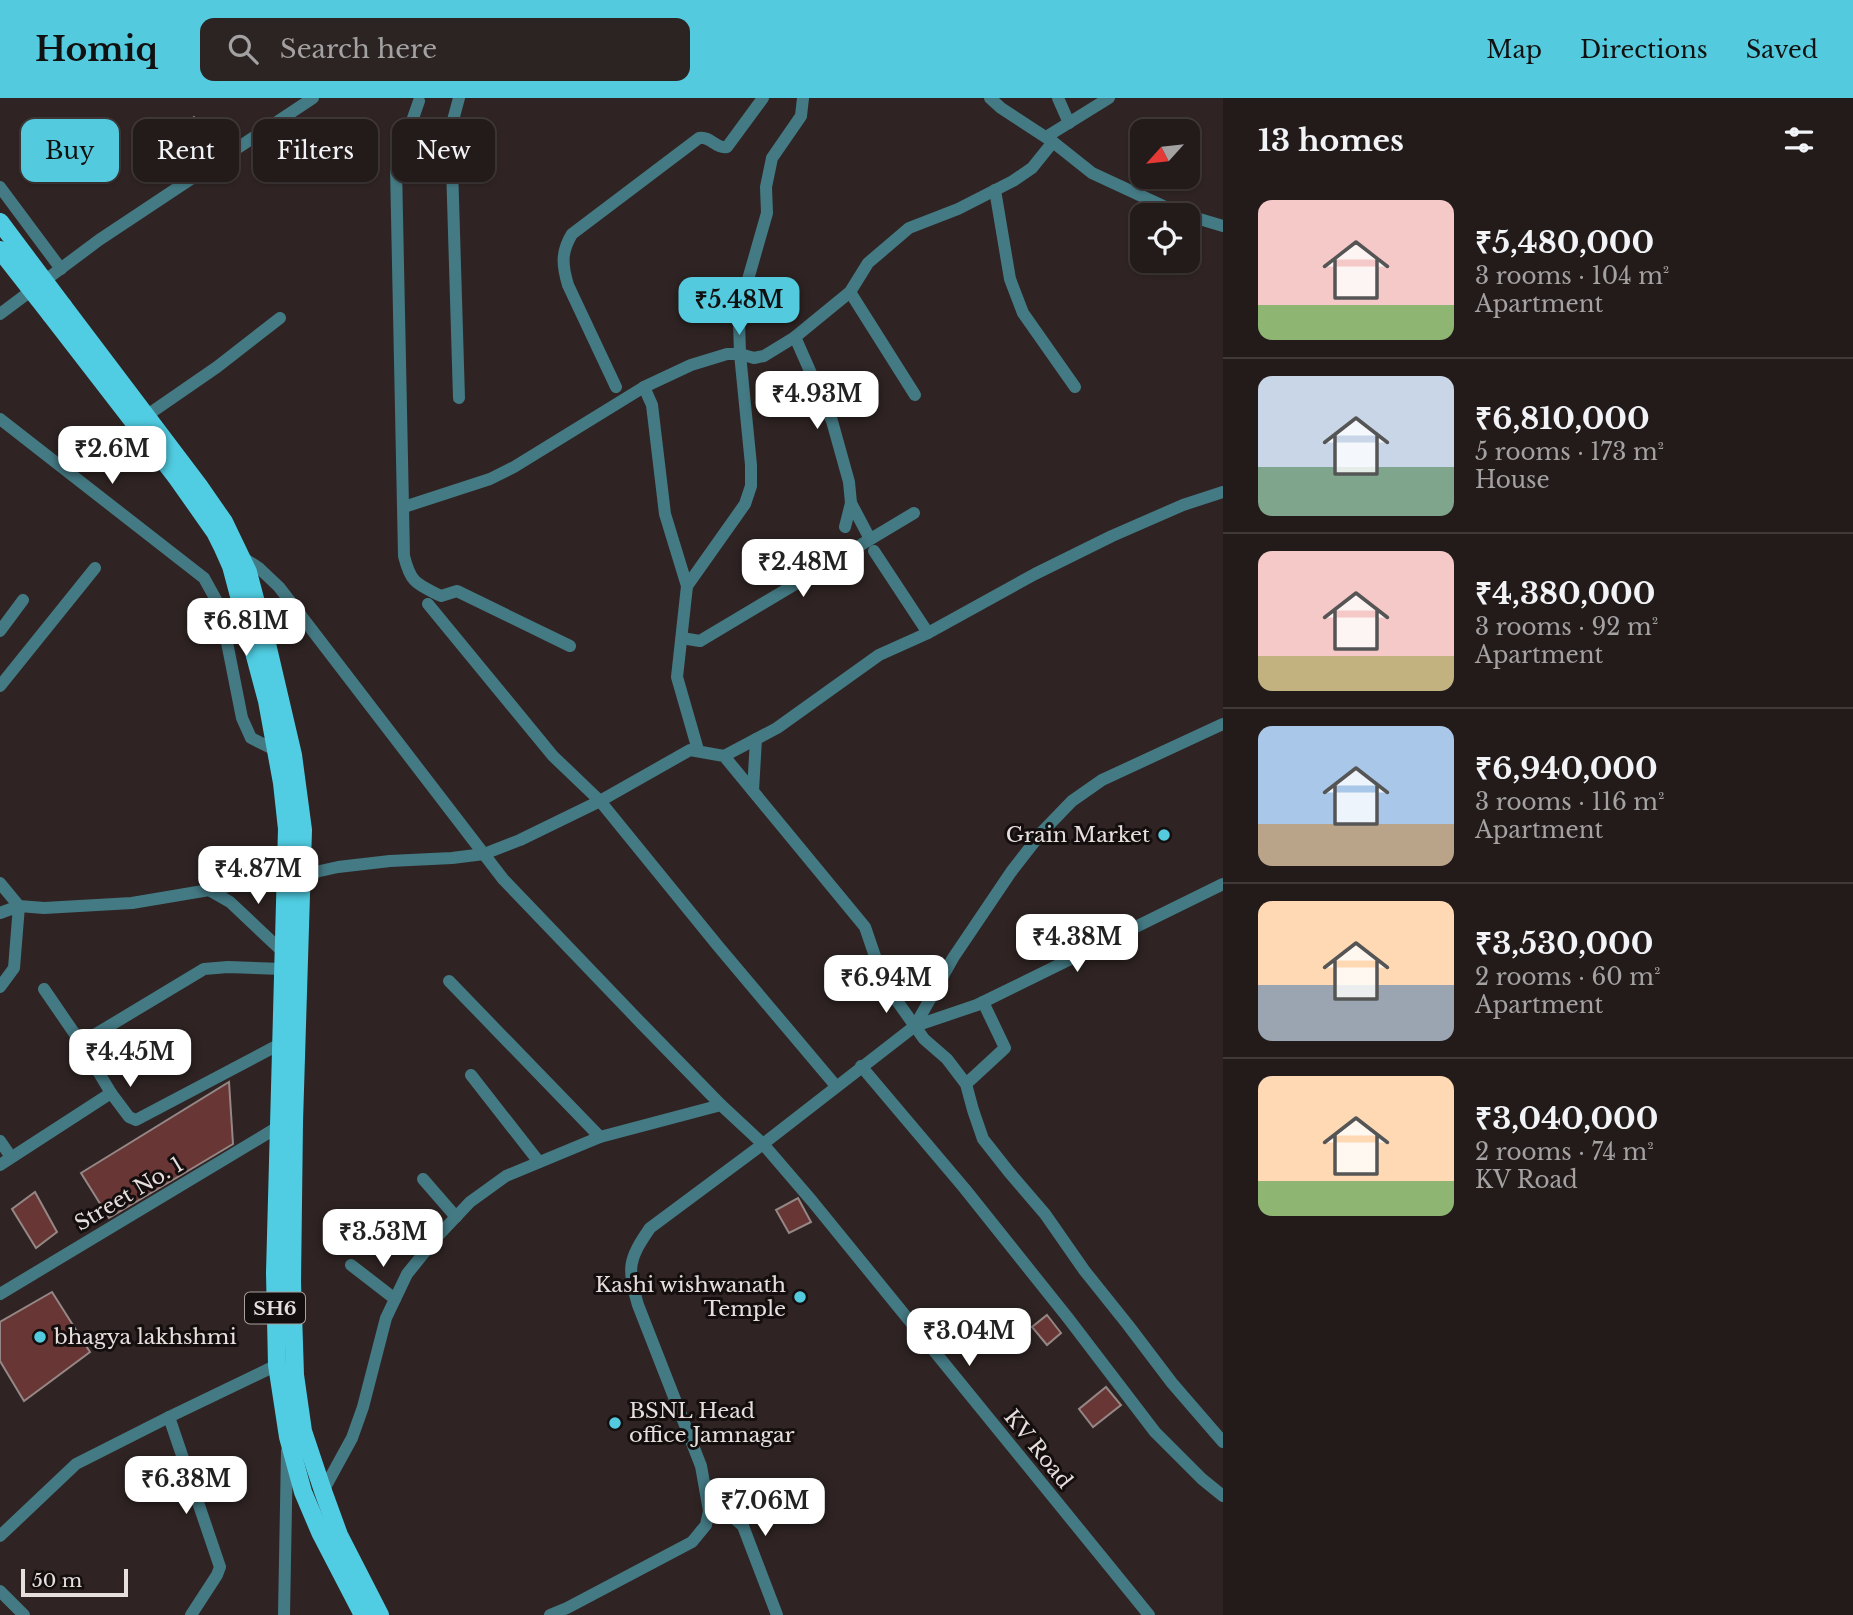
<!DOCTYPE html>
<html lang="en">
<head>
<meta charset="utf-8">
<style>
	:root { --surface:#231b1a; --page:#2b2423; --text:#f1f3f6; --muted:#a3a1a2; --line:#403939; --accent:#54cade }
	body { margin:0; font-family:"Libre Baskerville",serif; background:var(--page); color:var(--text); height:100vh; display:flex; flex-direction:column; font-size:26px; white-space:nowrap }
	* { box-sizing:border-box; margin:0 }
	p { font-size:23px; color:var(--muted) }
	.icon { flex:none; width:38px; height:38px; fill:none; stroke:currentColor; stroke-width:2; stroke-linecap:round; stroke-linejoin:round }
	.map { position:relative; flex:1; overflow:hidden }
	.details { display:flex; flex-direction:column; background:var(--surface); width:630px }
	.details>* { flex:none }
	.banner { position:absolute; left:21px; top:21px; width:665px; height:63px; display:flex; gap:14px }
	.needle { width:46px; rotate:243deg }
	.tools { position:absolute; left:1130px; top:21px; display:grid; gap:14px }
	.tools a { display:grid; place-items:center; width:70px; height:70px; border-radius:14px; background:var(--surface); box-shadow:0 2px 5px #0004,0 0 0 2px var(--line); font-size:35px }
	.scale { position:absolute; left:21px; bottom:18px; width:107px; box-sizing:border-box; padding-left:7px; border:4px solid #e7dfde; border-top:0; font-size:19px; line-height:24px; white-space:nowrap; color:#e7dfde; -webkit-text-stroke:5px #140f0e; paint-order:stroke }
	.price { position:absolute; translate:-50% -60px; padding:0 16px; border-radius:14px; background:#fff; color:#222; font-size:23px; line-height:46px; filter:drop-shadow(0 2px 4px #0008) }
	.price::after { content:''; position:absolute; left:50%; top:42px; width:21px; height:16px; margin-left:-10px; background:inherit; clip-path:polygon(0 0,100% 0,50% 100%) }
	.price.on { background:var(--accent); color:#111 }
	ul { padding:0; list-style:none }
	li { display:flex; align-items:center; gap:21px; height:175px; padding:0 35px }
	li+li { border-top:2px solid var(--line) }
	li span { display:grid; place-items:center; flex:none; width:196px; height:140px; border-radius:14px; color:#555 }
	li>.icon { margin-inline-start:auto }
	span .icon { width:84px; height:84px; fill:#fffc; stroke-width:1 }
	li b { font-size:30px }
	h2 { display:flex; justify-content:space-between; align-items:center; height:84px; padding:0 35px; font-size:30px }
	.chip { padding:0 24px; border-radius:14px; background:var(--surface); box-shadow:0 2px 5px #0004,0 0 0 2px var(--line); font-size:24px; line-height:63px }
	.chip.on { background:var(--accent); color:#111 }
	header { display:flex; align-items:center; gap:42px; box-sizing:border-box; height:98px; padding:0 35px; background:var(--accent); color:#111 }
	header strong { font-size:33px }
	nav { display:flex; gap:38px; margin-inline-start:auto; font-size:24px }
	.search { width:490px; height:63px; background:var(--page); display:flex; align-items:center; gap:18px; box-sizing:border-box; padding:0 24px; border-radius:14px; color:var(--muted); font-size:26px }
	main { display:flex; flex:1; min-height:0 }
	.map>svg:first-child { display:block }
</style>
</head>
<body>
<header>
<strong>Homiq</strong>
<div class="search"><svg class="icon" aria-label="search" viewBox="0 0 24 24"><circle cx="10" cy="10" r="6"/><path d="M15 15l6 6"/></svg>Search here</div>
<nav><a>Map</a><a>Directions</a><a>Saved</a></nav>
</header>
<main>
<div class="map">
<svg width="1223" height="1517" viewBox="0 0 1223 1517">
	<rect width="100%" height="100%" fill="#2f2423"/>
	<!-- building -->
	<g fill="#683634" stroke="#958785" stroke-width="2">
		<polygon points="194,19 206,38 197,45 191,35 175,45 168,35"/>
		<polygon points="229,984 233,1046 109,1120 81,1075"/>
		<polygon points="35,1094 57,1134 36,1150 12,1111"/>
		<polygon points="798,1100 811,1124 789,1135 776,1112"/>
		<polygon points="52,1194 90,1254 24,1303 0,1263 0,1224"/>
		<polygon points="1047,1217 1061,1235 1047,1247 1032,1229"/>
		<polygon points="1106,1289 1121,1307 1093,1329 1079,1311"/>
	</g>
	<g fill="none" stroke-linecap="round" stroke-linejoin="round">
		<!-- street -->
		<g stroke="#447a84" stroke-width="12">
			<polyline points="990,0 1001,10 1053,44 1092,75 1176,114 1223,128"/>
			<polyline points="1058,0 1069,25"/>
			<path d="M419,3L396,69L404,458C411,486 417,486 441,498L457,493L570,548"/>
			<polyline points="1046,39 1109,0"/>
			<polyline points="0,89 61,171"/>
			<polyline points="995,92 1010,181 1023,215 1075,289"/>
			<polyline points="850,194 915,297"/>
			<polyline points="0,216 99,142 313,0"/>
			<polyline points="795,239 832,323 849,384 851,405 845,429"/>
			<path d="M616,289L568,187C562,167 561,154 572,136L699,40C711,38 716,51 727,49L763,0"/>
			<polyline points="644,289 652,307 665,416 687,488"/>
			<polyline points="459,300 452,68 452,26 459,0"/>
			<polyline points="0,321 204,480 220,509 242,620 251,640 277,653"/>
			<polyline points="141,323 146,318 217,269 280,220"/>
			<polyline points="851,405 870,441"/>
			<polyline points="404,409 490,381 514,369 644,289 691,267 727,256 740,256 754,260 764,258 795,239 850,194 868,165 909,130 958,111 1013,83 1032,70 1053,44"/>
			<polyline points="874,453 928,535"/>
			<polyline points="242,459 259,470 279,489 503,781 642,926 721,1007 763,1046 812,1103 1149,1517"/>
			<polyline points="428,506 553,658 600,703 718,848 836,988"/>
			<polyline points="0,533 23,502"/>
			<polyline points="682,540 700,543 914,415"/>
			<polyline points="0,588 95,470"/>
			<polyline points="698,652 677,579 687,488 745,406 751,388 751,367 740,256 739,223 741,206 767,115 766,89 772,60 801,18 803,0"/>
			<polyline points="724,658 777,630 879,557 928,535 1035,476 1112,438 1183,407 1223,394"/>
			<polyline points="753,693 756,641"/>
			<polyline points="0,785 19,808 44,810 132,805 209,792 286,777 302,777 338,769 390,763 452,760 484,756 520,742 600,703 690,652 724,658 865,829 878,867 890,893 924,941 947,961 966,986 973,1012 983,1041 1009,1074 1045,1116 1084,1172 1128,1227 1172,1285 1223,1344"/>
			<polyline points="209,792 230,804 283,854"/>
			<polyline points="0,815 19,808 14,870 0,889"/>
			<polyline points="449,883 600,1039"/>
			<polyline points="44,891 81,945 111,995"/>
			<polyline points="915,928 953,860 1011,774 1042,734 1072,703 1102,682 1223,626"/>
			<polyline points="81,945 204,871 228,869 283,871"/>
			<polyline points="861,968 965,1091 1068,1220 1155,1334 1202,1381 1223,1398"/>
			<polyline points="471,977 539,1064"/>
			<polyline points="966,986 1005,950 983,904"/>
			<polyline points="0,1043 11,1059"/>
			<polyline points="0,1067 111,995 129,1019 136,1022 280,946"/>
			<polyline points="423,1081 456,1119"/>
			<polyline points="351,1167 395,1201"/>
			<polyline points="0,1196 278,1029"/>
			<polyline points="169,1319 220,1469 217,1477 191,1517"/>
			<polyline points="323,1393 352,1340 363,1309 386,1220 407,1176 436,1140 470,1104 506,1078 600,1039 721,1007"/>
			<polyline points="707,1396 743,1428 777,1517"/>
			<polyline points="0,1438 76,1366 169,1319 277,1267"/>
			<polyline points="0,1493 24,1517"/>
			<polyline points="284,1517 287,1353"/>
			<path d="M550,1517L567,1510L692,1444L706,1427L709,1413L701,1368L638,1207C627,1169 628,1162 650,1130L763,1046L915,928L977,907L1223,786"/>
		</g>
		<!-- primary -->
		<g stroke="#50cde2" stroke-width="18">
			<polyline points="63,208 199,388 224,424 248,474 268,550 293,657 303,732 294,1024 292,1184 295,1277 303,1333 323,1393 339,1437 380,1517"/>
			<polyline points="51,217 177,380 215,434 223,450 231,468 267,603 282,685 287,731 275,1175 277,1267 288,1339 303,1394 320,1434 363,1517"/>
		</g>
		<!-- primary-bridge -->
		<g stroke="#50cde2" stroke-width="18">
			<polyline points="0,124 63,208"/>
			<polyline points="0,152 51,217"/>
		</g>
	</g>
	<!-- markers -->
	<g fill="#54cade" stroke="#140f0e" stroke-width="2.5">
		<circle cx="1164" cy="737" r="7"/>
		<circle cx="800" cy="1199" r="7"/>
		<circle cx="40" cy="1239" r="7"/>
		<circle cx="615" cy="1325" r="7"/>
	</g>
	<g text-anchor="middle" stroke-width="6" stroke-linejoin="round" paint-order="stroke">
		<!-- shield labels -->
		<rect fill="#140f0e" stroke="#a8a1a0" stroke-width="2" x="245" y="1194.5" width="60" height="31" rx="5"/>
		<g font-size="19" font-weight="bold" fill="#e7dfde">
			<text x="275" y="1217">SH6</text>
		</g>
		<!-- poi labels -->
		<g font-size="21" fill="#e7dfde" stroke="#140f0e" text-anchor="end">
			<text x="1150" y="744">Grain Market</text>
			<text x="786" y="1194">Kashi wishwanath<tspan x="786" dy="24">Temple</tspan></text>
			<text x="54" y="1246" text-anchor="start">bhagya lakhshmi</text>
			<text x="629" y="1320" text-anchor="start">BSNL Head<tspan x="629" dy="24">office Jamnagar</tspan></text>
		</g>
		<!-- street labels -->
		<g font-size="21" fill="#e7dfde" stroke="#140f0e">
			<text transform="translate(129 1096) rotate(-31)" y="7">Street No. 1</text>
			<text transform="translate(1038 1351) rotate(51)" y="7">KV Road</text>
		</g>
	</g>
</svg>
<div class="tools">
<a><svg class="needle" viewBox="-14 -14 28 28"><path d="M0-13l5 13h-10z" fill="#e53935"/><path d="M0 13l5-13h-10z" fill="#a3a1a2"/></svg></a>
<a><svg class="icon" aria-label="locate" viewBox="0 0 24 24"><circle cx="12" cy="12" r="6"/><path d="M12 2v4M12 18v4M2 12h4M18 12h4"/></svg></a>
</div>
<div class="scale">50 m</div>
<b class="price on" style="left:739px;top:239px">₹5.48M</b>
<b class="price" style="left:817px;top:333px">₹4.93M</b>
<b class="price" style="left:112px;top:388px">₹2.6M</b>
<b class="price" style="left:803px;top:501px">₹2.48M</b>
<b class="price" style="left:246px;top:560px">₹6.81M</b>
<b class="price" style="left:258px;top:808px">₹4.87M</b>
<b class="price" style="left:1077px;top:876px">₹4.38M</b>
<b class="price" style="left:886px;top:917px">₹6.94M</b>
<b class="price" style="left:130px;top:991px">₹4.45M</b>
<b class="price" style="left:383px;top:1171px">₹3.53M</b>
<b class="price" style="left:969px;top:1270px">₹3.04M</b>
<b class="price" style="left:186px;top:1418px">₹6.38M</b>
<b class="price" style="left:765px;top:1440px">₹7.06M</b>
<div class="banner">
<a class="chip on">Buy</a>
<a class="chip">Rent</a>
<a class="chip">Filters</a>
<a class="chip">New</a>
</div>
</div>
<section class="details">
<h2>13 homes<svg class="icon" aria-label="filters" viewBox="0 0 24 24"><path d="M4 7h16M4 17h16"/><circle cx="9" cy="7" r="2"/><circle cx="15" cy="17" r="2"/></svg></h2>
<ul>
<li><span style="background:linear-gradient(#f6c9c9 75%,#8fb573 0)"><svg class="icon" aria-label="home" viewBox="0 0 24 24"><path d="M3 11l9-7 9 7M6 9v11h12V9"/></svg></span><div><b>₹5,480,000</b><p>3 rooms · 104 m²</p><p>Apartment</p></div></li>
<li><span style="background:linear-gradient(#c9d6e8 65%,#7fa58c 0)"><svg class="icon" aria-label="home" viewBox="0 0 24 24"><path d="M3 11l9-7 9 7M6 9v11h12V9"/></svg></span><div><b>₹6,810,000</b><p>5 rooms · 173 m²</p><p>House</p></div></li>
<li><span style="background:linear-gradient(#f6c9c9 75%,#c2b280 0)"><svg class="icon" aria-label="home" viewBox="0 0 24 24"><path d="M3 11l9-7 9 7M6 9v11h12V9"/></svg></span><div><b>₹4,380,000</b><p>3 rooms · 92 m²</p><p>Apartment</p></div></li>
<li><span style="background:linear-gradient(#a9c7e8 70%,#b9a48a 0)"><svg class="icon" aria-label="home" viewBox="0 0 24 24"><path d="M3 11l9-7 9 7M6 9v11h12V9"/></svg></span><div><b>₹6,940,000</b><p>3 rooms · 116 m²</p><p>Apartment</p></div></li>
<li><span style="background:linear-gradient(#ffd9b3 60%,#9aa5b1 0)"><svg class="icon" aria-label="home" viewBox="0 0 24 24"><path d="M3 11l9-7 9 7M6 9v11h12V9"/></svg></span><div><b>₹3,530,000</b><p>2 rooms · 60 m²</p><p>Apartment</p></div></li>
<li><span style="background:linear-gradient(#ffd9b3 75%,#8fb573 0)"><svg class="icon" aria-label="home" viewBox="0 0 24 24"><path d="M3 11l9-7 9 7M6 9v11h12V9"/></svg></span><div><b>₹3,040,000</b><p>2 rooms · 74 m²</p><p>KV Road</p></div></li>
</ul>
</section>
</main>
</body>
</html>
